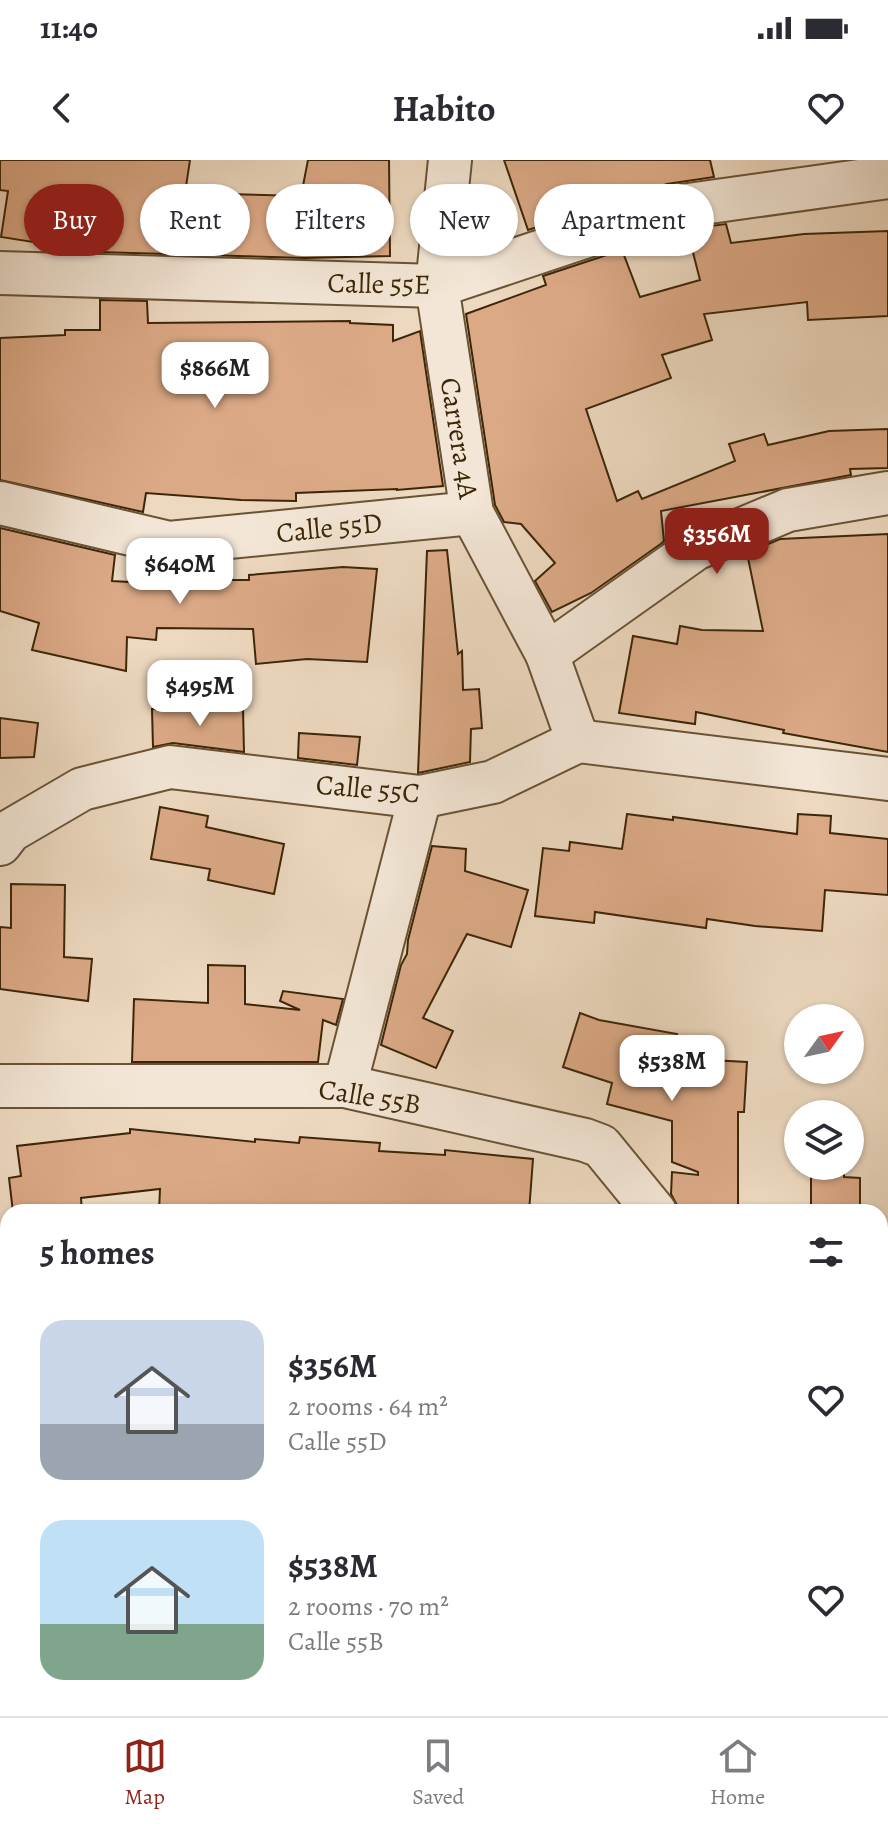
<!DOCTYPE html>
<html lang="en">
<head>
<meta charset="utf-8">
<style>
	:root { --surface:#fff; --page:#f7f7f7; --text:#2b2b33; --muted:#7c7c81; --line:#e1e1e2; --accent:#8f2418 }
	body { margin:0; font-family:Alegreya,serif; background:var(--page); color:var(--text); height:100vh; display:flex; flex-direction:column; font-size:30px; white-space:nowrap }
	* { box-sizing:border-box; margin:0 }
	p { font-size:26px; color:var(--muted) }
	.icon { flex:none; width:44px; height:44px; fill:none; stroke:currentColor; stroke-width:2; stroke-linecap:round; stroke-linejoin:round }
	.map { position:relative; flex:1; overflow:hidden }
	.side { position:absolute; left:0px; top:1044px; width:888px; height:512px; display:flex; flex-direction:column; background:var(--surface); border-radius:24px 24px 0 0; box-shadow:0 2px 6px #0004 }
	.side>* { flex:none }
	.hud { position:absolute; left:24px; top:24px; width:840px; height:72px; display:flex; gap:16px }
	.needle { width:52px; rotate:57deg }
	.fabs { position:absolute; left:784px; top:844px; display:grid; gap:16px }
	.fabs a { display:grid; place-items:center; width:80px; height:80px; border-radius:50%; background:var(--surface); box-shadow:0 2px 6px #0004; font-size:40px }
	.price { position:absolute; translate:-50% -68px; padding:0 18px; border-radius:16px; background:#fff; color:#222; font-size:26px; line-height:52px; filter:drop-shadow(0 2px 4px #0008) }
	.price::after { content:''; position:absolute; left:50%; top:48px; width:24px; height:18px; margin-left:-12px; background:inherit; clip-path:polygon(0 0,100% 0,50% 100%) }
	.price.on { background:var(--accent); color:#fff }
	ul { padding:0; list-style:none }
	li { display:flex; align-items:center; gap:24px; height:200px; padding:0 40px }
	li span { display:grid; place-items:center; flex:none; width:224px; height:160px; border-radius:24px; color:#555 }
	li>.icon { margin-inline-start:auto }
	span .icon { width:96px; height:96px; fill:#fffc; stroke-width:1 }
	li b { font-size:34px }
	h2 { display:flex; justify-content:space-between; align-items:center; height:96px; padding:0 40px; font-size:34px }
	.chip { padding:0 28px; border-radius:36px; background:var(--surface); box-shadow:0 2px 6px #0004; font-size:28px; line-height:72px }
	.chip.on { background:var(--accent); color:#fff }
	.status { display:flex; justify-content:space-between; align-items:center; height:56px; padding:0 40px; background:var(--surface); direction:ltr }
	.status svg { height:22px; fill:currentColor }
	header { display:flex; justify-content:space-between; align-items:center; height:104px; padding:0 40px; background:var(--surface); font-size:36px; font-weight:700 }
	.menu { display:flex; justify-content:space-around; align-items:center; height:112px; border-top:2px solid var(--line); background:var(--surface); font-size:22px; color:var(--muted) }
	.menu a { display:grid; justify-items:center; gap:4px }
	.menu .on { color:var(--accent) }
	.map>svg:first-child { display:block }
</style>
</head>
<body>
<div class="status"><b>11:40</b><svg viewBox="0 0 49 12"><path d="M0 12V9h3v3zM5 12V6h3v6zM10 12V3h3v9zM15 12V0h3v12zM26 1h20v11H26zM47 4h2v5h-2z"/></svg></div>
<header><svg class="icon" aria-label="back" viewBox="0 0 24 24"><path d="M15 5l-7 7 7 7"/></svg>Habito<svg class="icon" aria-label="heart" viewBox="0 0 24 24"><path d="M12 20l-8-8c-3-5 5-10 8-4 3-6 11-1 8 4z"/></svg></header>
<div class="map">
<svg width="888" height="1556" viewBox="0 0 888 1556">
	<rect width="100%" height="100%" fill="#edd9c0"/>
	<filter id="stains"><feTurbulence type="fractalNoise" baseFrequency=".0025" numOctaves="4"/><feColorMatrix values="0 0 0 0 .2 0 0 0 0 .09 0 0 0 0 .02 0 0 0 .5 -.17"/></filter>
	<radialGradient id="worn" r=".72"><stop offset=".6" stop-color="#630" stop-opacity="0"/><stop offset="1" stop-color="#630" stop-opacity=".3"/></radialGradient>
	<!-- building -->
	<g fill="#dba986" stroke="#3d2607" stroke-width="2">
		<polygon points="0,0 190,0 185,33 301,36 308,0 389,0 390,96 305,98 97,92 1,77 8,31 0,30"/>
		<polygon points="504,0 710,0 714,17 667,24 528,70"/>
		<polygon points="726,64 731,83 804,74 888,71 888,156 808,160 807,142 704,154 712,180 662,195 671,218 586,249 617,341 638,331 642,339 735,301 729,284 764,274 768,285 829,271 888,269 888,308 850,309 851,315 661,351 664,381 662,383 591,433 552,452 535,421 555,403 521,364 504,362 495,345 466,154 546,125 543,116 622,90 640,137 700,120 687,69"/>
		<polygon points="100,140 147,141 148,163 350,161 350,163 393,165 393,181 420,171 443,326 397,330 397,329 296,333 296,341 241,340 146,333 143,352 0,320 0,178 65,175 65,170 100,170"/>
		<polygon points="0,368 115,395 112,421 184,425 184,420 249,420 249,415 343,407 377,409 367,502 307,499 256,504 253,469 157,468 156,480 127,477 126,511 32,490 39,463 0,451"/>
		<polygon points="888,374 888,592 783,573 784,570 696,552 695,564 619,553 633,476 677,484 680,466 702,470 763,471 747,393 780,379"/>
		<polygon points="447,390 458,494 462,491 463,530 479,529 482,568 471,569 470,602 418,613 427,391"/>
		<polygon points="152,549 243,549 244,592 173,583 153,587"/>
		<polygon points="0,558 38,563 34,597 0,598"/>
		<polygon points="299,573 360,577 357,605 298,598"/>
		<polygon points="160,647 208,656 206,667 284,684 274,734 208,720 210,709 151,699"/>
		<polygon points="627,654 673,660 673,657 797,674 798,654 831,656 830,673 888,679 888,735 825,730 822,771 755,766 707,759 706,768 595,752 594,763 535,756 543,688 569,691 570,682 622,689"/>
		<polygon points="432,686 466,689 465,711 528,730 511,787 467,774 423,858 453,871 436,908 381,885 401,805 407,794 408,780"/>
		<polygon points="11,724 65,725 64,797 92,799 88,841 0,829 0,767 11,768"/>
		<polygon points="208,805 245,806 245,844 300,850 280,841 283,831 343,839 336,865 323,860 318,902 132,902 134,839 208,843"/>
		<polygon points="580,853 599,860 677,874 673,898 747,902 744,952 738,952 738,1052 678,1052 678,1047 671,1034 672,1012 698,1015 698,1012 672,1002 672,961 607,944 612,923 563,907"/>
		<polygon points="130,969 255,982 255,979 299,983 300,977 380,983 379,991 445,995 445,990 533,999 529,1052 159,1052 160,1029 81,1038 82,1052 13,1052 9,1018 21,1016 17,986 130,973"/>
		<polygon points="811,1006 844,1006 844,1017 860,1018 860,1052 811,1052"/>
	</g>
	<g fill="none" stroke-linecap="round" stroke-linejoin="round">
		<defs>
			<g id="minor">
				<polyline points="450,0 437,126 472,353 547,494 578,581"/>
				<polyline points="0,113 437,126 674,47 888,17"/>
				<polyline points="0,343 169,383 472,353"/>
				<polyline points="547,494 695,389 788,350 888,333"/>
				<polyline points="0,684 10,671 82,629 170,607 420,637 493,622 578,581 888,619"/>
				<polyline points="0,926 345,926 585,980 601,986 655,1052"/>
				<polyline points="345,926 420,637"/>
				<polyline points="880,1108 888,1109"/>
				<polyline points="0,1118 8,1226"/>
				<polyline points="0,1338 8,1337"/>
				<polyline points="880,1413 888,1417"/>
				<polyline points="44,1548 45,1556"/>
			</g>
		</defs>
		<!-- minor casing -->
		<use href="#minor" stroke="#695335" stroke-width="46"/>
		<!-- minor -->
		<use href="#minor" stroke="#f3e6d6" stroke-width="42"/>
	</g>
	<g text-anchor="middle" stroke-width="6" stroke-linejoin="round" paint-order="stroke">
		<!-- street labels -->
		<g font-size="28" fill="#3d2607" stroke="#f3e6d6">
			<text transform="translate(379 123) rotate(1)" y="10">Calle 55E</text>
			<text transform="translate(460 278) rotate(81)" y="10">Carrera 4A</text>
			<text transform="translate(329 367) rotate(-6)" y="10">Calle 55D</text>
			<text transform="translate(368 628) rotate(5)" y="10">Calle 55C</text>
			<text transform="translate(370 936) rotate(9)" y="10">Calle 55B</text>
		</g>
	</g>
	<rect width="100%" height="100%" filter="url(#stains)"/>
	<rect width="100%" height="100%" fill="url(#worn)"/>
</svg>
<div class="fabs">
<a><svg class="needle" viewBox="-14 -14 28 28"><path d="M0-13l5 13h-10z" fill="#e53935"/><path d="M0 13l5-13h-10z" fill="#7c7c81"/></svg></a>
<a><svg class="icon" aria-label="layers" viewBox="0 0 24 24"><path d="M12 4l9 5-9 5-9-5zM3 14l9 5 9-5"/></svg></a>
</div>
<b class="price" style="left:215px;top:250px">$866M</b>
<b class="price on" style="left:717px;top:416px">$356M</b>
<b class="price" style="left:180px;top:446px">$640M</b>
<b class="price" style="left:200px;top:568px">$495M</b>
<b class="price" style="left:672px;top:943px">$538M</b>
<div class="hud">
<a class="chip on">Buy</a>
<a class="chip">Rent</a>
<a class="chip">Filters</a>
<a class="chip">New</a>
<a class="chip">Apartment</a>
</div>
<section class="side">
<h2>5 homes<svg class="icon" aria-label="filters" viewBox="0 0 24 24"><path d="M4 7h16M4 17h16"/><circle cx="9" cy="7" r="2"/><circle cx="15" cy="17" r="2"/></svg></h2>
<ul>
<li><span style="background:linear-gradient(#c9d6e8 65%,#9aa5b1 0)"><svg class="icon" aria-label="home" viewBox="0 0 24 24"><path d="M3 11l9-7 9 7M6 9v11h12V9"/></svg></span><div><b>$356M</b><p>2 rooms · 64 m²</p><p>Calle 55D</p></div><svg class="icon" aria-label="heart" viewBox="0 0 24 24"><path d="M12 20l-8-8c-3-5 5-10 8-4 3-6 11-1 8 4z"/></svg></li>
<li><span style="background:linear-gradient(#bfe0f5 65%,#7fa58c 0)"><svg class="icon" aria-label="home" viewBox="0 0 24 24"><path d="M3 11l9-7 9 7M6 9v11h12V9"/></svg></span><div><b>$538M</b><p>2 rooms · 70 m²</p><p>Calle 55B</p></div><svg class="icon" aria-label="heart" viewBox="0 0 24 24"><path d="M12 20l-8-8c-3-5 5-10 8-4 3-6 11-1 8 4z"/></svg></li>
</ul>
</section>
</div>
<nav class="menu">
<a class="on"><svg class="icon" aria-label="map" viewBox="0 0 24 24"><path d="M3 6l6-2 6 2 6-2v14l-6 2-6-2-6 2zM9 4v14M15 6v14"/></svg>Map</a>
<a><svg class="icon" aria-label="saved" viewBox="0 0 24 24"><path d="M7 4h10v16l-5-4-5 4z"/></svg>Saved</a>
<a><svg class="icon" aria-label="home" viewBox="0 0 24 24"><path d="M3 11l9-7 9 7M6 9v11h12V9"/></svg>Home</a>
</nav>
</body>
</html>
